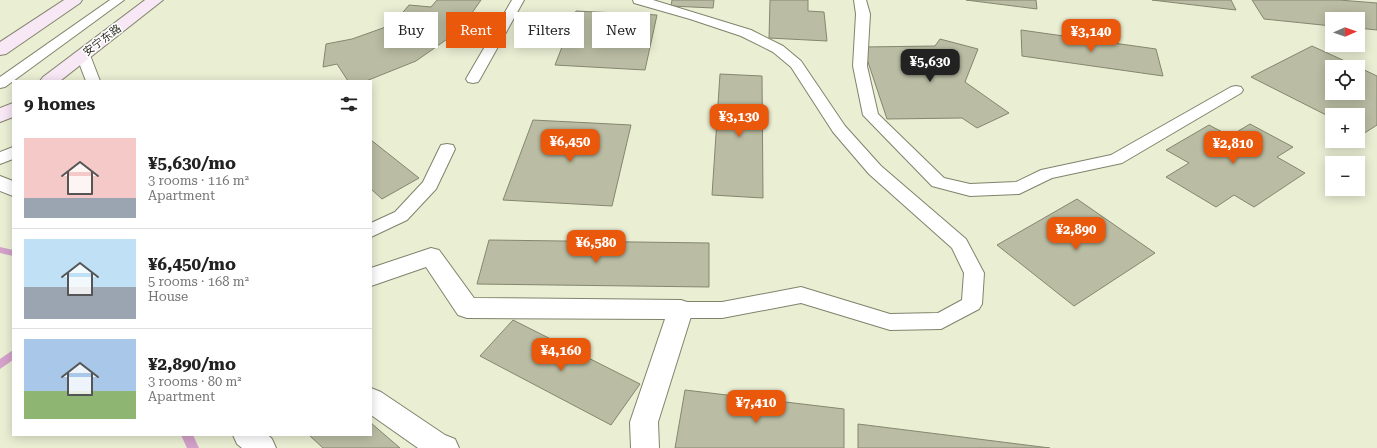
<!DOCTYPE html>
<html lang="en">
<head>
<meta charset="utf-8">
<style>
	:root { --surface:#fff; --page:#f2f2f2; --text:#222; --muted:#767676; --line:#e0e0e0; --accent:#ea580c }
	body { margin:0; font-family:"Roboto Serif","Noto Sans SC",serif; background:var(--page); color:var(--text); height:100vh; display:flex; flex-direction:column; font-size:15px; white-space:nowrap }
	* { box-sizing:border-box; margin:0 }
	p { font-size:13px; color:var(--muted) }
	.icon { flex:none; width:22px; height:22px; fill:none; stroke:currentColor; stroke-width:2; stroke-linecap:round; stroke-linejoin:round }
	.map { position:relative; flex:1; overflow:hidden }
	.side { position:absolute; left:12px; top:80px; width:360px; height:356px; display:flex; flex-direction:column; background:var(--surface); border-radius:0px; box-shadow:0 2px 10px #0003 }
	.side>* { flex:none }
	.top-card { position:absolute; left:384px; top:12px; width:380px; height:36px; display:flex; gap:8px }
	.needle { width:26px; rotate:88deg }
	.fabs { position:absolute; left:1325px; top:12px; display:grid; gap:8px }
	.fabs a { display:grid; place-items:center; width:40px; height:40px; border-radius:0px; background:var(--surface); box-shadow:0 2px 10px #0003; font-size:20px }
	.price { position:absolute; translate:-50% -34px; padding:0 9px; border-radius:8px; background:var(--accent); color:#fff; font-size:13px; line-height:26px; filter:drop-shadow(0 1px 2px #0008) }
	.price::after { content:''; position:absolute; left:50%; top:24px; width:12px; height:9px; margin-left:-6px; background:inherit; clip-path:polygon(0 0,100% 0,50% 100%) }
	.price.active { background:#222; color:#fff }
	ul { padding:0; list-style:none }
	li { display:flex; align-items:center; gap:12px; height:100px; padding:0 12px }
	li+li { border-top:1px solid var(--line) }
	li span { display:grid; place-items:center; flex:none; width:112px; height:80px; border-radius:0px; color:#555 }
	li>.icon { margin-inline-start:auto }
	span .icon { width:48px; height:48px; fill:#fffc; stroke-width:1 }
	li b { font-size:17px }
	h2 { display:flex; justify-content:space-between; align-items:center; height:48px; padding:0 12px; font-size:17px }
	.pill { padding:0 14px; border-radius:0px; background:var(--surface); box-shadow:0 2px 10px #0003; font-size:14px; line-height:36px }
	.pill.active { background:var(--accent); color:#fff }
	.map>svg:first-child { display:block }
</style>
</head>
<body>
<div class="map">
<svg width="1377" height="448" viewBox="0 0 1377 448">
	<rect width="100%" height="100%" fill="#eaeed3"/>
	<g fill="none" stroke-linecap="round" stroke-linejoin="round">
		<!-- stream -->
		<g fill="#d3a1ca" fill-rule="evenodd">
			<polygon points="0,247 13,250 13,256 0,253"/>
			<polygon points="13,350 13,360 0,369 0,359"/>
			<polygon points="181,435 193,435 199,448 187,448"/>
		</g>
	</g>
	<!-- building -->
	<g fill="#babda3" stroke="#84876e">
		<polygon points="437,0 481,0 460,30 416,61 366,81 348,81 337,64 323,67 326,44 352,39 383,28 399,17 409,5 431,7"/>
		<polygon points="672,0 714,0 713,8 671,6"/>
		<polygon points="770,0 808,0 808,11 824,12 827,41 769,38"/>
		<polygon points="966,0 1036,0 1037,9"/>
		<polygon points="1152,0 1231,0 1236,10"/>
		<polygon points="1252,0 1339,0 1377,3 1377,30 1358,28 1358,19 1332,19 1332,26 1264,19"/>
		<polygon points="576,11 657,15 645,70 555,65"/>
		<polygon points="1021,30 1156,49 1163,76 1022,56"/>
		<polygon points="940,39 978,49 965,82 1009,113 977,128 962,118 887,119 863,47 935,46"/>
		<polygon points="1312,46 1358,67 1332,67 1332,93 1358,93 1358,67 1377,76 1377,125 1363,134 1358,131 1358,115 1332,115 1332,118 1251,77"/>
		<polygon points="720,74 762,76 763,198 712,195"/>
		<polygon points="533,120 631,125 612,206 503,200"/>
		<polygon points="1250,124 1293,147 1277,157 1305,173 1254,207 1234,195 1216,207 1166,177 1189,163 1166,150 1209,125 1230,136"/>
		<polygon points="371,140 419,178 382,199 371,189"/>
		<polygon points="1077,199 1155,253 1074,306 997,245"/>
		<polygon points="489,240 709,243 709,287 477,284"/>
		<polygon points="513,320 640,384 611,425 480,356"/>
		<polygon points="685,390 844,409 844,448 675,448"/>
		<polygon points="371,423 400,448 323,448 309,435 371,435"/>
		<polygon points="858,424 1050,448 858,448"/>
	</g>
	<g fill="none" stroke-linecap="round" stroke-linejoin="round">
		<defs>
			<g id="service">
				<polygon points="110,0 124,0 5,87 0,88 0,77"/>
				<polygon points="512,0 524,0 480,79 478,82 473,83 468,82 466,79"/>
				<polygon points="633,0 653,0 751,30 783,46 801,61 845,126 881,166 966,239 984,273 982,304 979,309 941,329 890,330 801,303 722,318 681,318 674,316 671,310 674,304 681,302 722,302 801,287 890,314 938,313 962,300 964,273 952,248 869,174 833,132 791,67 773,52 741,36 690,19 634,3"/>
				<polygon points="854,0 866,0 870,14 867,66 878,114 944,178 970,184 1016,182 1041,170 1111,155 1231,87 1236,86 1241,87 1243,90 1241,93 1122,163 1052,178 1019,194 970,196 932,186 863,115 853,66 856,14"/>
				<polygon points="83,51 88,52 90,55 100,81 86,81 76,55 78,52"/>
				<polygon points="447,144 453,145 455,149 436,189 407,220 371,237 371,223 395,212 423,182 439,149 441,145"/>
				<polygon points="13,147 13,159 0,164 0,152"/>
			</g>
			<g id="minor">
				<polygon points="431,248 439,250 474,298 681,300 690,303 693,310 658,422 659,448 631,448 630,422 665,319 467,318 458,315 426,267 371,286 371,268"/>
				<polygon points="371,388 381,392 445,435 455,439 459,448 418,448 371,415"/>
			</g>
			<g id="tertiary">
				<polygon points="0,176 13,181 13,196 0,191"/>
				<polygon points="233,435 268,435 272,439 276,448 242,448 237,444"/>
			</g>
			<g id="secondary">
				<polygon points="64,0 82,0 80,3 6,54 0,55 0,42"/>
				<polygon points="145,0 163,0 60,81 40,81 43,77"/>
				<polygon points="13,103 13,117 0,122 0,108"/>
			</g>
		</defs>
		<!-- service casing -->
		<use href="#service" stroke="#80836b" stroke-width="2"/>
		<!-- minor casing -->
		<use href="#minor" stroke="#80836b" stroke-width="2"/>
		<!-- tertiary casing -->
		<use href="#tertiary" stroke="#80836b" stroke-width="2"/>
		<!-- secondary casing -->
		<use href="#secondary" stroke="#80836b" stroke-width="2"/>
		<!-- service -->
		<use href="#service" fill="#fff" fill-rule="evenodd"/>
		<!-- minor -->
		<use href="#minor" fill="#fff" fill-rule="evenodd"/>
		<!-- tertiary -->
		<use href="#tertiary" fill="#fff" fill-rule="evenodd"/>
		<!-- secondary -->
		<use href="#secondary" fill="#f8e7f5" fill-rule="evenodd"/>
	</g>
	<g text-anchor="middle" stroke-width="3" stroke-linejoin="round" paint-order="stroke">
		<!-- far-street labels -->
		<g font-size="11" fill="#2e2f25" stroke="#fff">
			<text transform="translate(102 40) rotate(-37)" y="4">安宁东路</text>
		</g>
	</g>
</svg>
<div class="fabs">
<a><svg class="needle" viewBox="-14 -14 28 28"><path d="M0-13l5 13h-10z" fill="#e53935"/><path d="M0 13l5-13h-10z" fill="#767676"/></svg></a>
<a><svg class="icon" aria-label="locate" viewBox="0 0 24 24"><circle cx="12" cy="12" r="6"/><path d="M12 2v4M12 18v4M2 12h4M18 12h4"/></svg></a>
<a>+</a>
<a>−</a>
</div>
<b class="price" style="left:1091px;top:53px">¥3,140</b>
<b class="price active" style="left:930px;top:83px">¥5,630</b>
<b class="price" style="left:739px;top:138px">¥3,130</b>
<b class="price" style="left:570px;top:163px">¥6,450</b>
<b class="price" style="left:1233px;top:165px">¥2,810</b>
<b class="price" style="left:1076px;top:251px">¥2,890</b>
<b class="price" style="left:596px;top:264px">¥6,580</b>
<b class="price" style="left:561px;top:372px">¥4,160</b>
<b class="price" style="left:756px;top:424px">¥7,410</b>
<div class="top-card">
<a class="pill">Buy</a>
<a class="pill active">Rent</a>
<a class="pill">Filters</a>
<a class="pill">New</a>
</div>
<section class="side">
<h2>9 homes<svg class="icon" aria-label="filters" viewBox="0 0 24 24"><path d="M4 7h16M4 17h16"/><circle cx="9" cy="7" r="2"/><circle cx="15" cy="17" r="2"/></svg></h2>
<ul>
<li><span style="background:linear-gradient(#f6c9c9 75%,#9aa5b1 0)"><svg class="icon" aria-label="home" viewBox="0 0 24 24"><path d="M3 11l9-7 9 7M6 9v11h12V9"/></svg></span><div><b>¥5,630/mo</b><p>3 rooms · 116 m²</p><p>Apartment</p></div></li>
<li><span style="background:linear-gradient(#bfe0f5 60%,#9aa5b1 0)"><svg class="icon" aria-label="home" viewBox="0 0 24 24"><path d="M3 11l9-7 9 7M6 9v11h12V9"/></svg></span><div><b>¥6,450/mo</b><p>5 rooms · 168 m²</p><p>House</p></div></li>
<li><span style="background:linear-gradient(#a9c7e8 65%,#8fb573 0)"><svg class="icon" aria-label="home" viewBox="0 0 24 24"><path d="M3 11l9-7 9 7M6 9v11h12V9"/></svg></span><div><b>¥2,890/mo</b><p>3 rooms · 80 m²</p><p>Apartment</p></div></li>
</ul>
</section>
</div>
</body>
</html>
